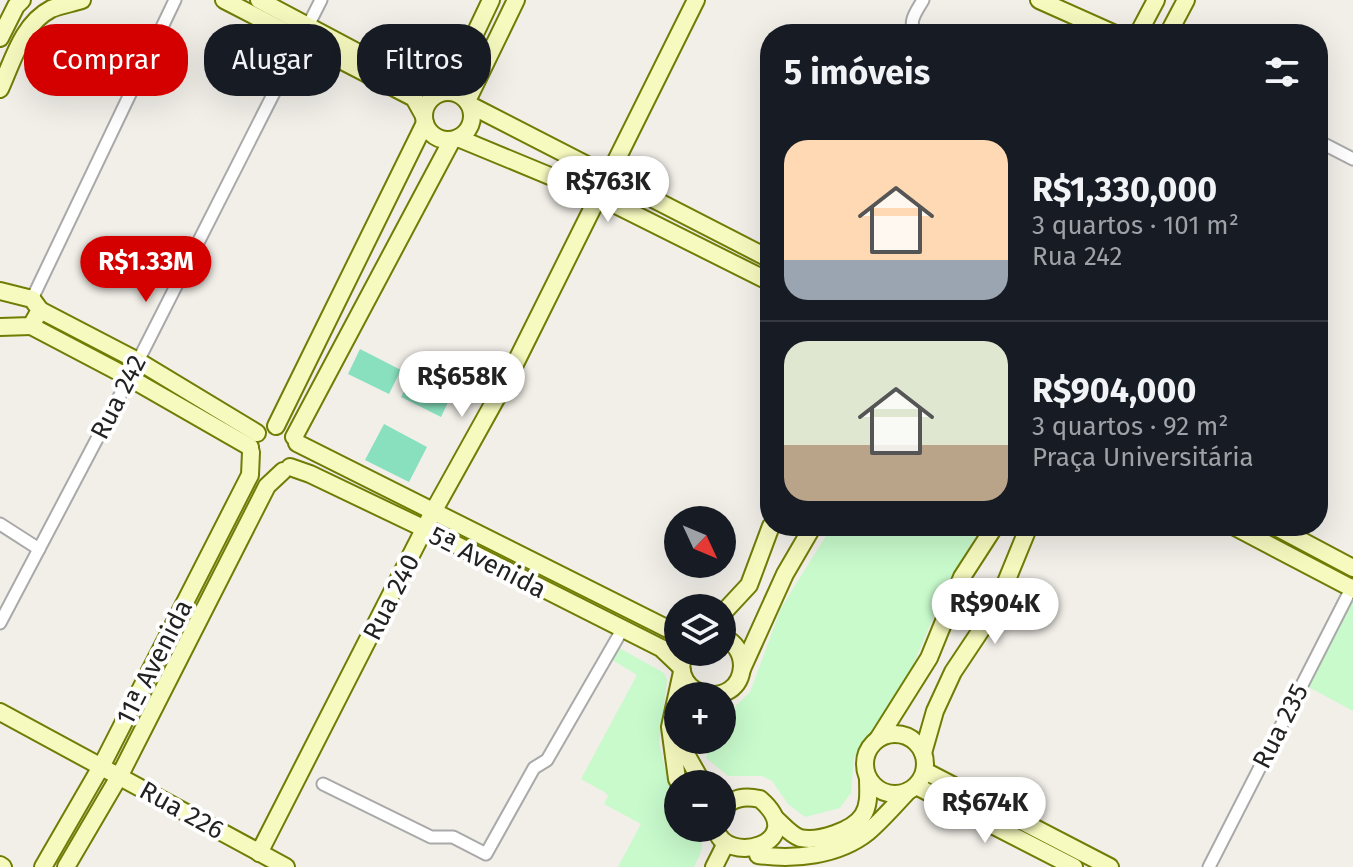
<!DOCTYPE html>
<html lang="pt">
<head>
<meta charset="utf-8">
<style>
	:root { --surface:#171b24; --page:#242831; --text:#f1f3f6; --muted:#9ea1a6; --line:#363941; --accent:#d40000 }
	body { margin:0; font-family:"Fira Sans",sans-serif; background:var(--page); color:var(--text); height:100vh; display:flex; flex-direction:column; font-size:30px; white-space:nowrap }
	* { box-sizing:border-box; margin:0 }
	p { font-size:26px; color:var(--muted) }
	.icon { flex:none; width:44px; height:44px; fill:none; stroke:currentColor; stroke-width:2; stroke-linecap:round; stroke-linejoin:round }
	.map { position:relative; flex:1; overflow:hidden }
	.panel { position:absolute; left:760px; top:24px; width:568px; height:512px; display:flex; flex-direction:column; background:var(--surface); border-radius:32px; box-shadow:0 8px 32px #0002 }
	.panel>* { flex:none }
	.hud { position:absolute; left:24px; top:24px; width:616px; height:72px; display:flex; gap:16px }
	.needle { width:52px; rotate:134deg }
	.controls { position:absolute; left:664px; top:506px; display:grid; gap:16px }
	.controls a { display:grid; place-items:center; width:72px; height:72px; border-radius:50%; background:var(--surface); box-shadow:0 8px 32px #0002; font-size:40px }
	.price { position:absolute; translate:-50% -68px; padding:0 18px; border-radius:28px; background:#fff; color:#222; font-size:26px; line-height:52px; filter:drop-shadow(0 2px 4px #0008) }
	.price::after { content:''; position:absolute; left:50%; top:48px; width:24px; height:18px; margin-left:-12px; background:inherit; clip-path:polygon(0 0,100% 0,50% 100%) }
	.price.selected { background:var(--accent); color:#fff }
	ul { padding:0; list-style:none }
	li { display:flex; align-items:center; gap:24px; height:200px; padding:0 24px }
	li+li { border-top:2px solid var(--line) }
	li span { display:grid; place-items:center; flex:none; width:224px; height:160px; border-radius:24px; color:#555 }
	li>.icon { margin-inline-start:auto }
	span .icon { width:96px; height:96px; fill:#fffc; stroke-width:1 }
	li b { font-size:34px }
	h2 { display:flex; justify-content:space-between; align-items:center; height:96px; padding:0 24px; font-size:34px }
	.chip { padding:0 28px; border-radius:32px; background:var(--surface); box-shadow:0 8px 32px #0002; font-size:28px; line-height:72px }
	.chip.selected { background:var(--accent); color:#fff }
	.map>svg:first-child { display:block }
</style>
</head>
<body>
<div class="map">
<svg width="1353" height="867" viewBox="0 0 1353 867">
	<rect width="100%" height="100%" fill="#f2efe9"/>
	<!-- park -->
	<g fill="#c8facc">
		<polygon points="832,526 982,526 948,582 909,675 854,757 851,793 840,808 805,817 788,804 772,781 762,776 728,776 706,758 710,740 722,740 722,719 750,692 781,608"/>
		<polygon points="1352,598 1353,598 1353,711 1305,685"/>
		<path d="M616,646L664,673L667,680L659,743L668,782L678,798V828H697C706,844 702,851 694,867H618L641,824L604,804L608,796L606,793L581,779L637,675L609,658Z"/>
	</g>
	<!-- pitch -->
	<g fill="#88e0be">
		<polygon points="360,349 401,370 389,394 348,374"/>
		<polygon points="412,377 451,396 441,417 401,397"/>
		<polygon points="384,424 427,447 409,482 365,460"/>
	</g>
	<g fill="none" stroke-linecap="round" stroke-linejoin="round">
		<defs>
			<g id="street">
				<path d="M917,34C906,23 917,11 923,0"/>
				<polyline points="1318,141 1353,159"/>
				<polyline points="32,299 175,0"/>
				<polyline points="0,524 39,549"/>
				<polyline points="0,623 138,361 321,0"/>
				<polyline points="323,784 431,837 453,837 486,854 534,768 547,760 622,630"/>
				<polyline points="1209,867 1353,585"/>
			</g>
			<g id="secondary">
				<polyline points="224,0 414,98 424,116"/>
				<polyline points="259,0 436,94"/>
				<polyline points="1039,0 1115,34"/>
				<polyline points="1138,34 1156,0"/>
				<polyline points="1168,34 1186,0"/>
				<polyline points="0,38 16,6 22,0"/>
				<path d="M0,89C13,61 22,24 51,9C61,5 73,3 82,0"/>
				<circle cx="448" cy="116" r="24"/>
				<polyline points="442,92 454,78 491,0"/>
				<polyline points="467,101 516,0"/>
				<polyline points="470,105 770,259"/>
				<polyline points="458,138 598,196 770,282"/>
				<polyline points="0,291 32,299 40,310 31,326 0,327"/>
				<polyline points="40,310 138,361 257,433"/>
				<polyline points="31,326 128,377 250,447"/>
				<polyline points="276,426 425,123"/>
				<polyline points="294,437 452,140"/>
				<polyline points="297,443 678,634"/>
				<polyline points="290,467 310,474 425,529 661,648 681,667"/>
				<polyline points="1233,526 1353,589"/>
				<polyline points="1274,526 1353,568"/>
				<polyline points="722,614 749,585 771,526"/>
				<path d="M684,652C667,700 740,712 742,666C742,651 734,642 722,636"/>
				<polyline points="742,669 785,574 813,526"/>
				<polyline points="0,712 286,867"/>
				<circle cx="895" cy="764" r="30"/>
				<polyline points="878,739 929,658 962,577 995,526"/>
				<polyline points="687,740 686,754 703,784"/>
				<polyline points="923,753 935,711 953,672 995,609 1029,526"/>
				<polyline points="925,771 1110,867"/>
				<polyline points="680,784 677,779 670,727 682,672"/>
				<polyline points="916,786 1074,867"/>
				<path d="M776,819C783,825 791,835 800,838C818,842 853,831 863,815C870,804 868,790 868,778"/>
				<path d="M716,828C723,867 812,844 760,799C745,796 733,797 722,809"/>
				<polyline points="259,853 433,512 512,370 696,0"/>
				<path d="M758,855C794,860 838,856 868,832C882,820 895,805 908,791"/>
				<polyline points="0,865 3,867"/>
				<polyline points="43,867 102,765 250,475 251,452"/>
				<polyline points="66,867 120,775 267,486 283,471"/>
				<polyline points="714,867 724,847"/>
			</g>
		</defs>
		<!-- street casing -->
		<use href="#street" stroke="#a9a9a9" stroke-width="15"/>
		<!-- secondary casing -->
		<use href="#secondary" stroke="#707d05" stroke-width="20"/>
		<!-- street -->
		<use href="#street" stroke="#fff" stroke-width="11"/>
		<!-- secondary -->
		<use href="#secondary" stroke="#f7fabf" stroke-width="16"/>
	</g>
	<g text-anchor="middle" stroke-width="8" stroke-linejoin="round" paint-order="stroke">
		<!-- street labels -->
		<g font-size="26" fill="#222" stroke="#fff">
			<text transform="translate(118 397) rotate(-63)" y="9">Rua 242</text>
			<text transform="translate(488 562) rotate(27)" y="9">5ª Avenida</text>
			<text transform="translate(391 597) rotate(-63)" y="9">Rua 240</text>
			<text transform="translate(154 662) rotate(-63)" y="9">11ª Avenida</text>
			<text transform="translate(1280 726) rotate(-63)" y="9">Rua 235</text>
			<text transform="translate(182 810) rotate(29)" y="9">Rua 226</text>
		</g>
	</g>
</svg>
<div class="controls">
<a><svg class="needle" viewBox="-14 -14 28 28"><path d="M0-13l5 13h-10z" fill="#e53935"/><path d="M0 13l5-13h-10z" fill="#9ea1a6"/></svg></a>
<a><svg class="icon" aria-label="layers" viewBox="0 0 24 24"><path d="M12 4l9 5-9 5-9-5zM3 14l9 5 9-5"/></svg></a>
<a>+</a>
<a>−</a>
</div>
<b class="price" style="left:608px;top:224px">R$763K</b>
<b class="price selected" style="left:146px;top:304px">R$1.33M</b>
<b class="price" style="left:462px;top:419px">R$658K</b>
<b class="price" style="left:995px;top:646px">R$904K</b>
<b class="price" style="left:985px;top:845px">R$674K</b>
<div class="hud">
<a class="chip selected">Comprar</a>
<a class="chip">Alugar</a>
<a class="chip">Filtros</a>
</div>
<section class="panel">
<h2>5 imóveis<svg class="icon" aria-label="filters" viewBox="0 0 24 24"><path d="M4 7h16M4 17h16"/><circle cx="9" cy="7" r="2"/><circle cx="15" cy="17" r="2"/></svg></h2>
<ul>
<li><span style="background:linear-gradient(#ffd9b3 75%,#9aa5b1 0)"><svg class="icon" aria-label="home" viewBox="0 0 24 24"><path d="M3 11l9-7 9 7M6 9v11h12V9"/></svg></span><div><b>R$1,330,000</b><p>3 quartos · 101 m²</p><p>Rua 242</p></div></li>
<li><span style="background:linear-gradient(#dfe7d0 65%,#b9a48a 0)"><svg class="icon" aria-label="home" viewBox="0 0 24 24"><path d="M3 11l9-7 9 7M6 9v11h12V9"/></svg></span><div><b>R$904,000</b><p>3 quartos · 92 m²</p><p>Praça Universitária</p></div></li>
</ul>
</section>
</div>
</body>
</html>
